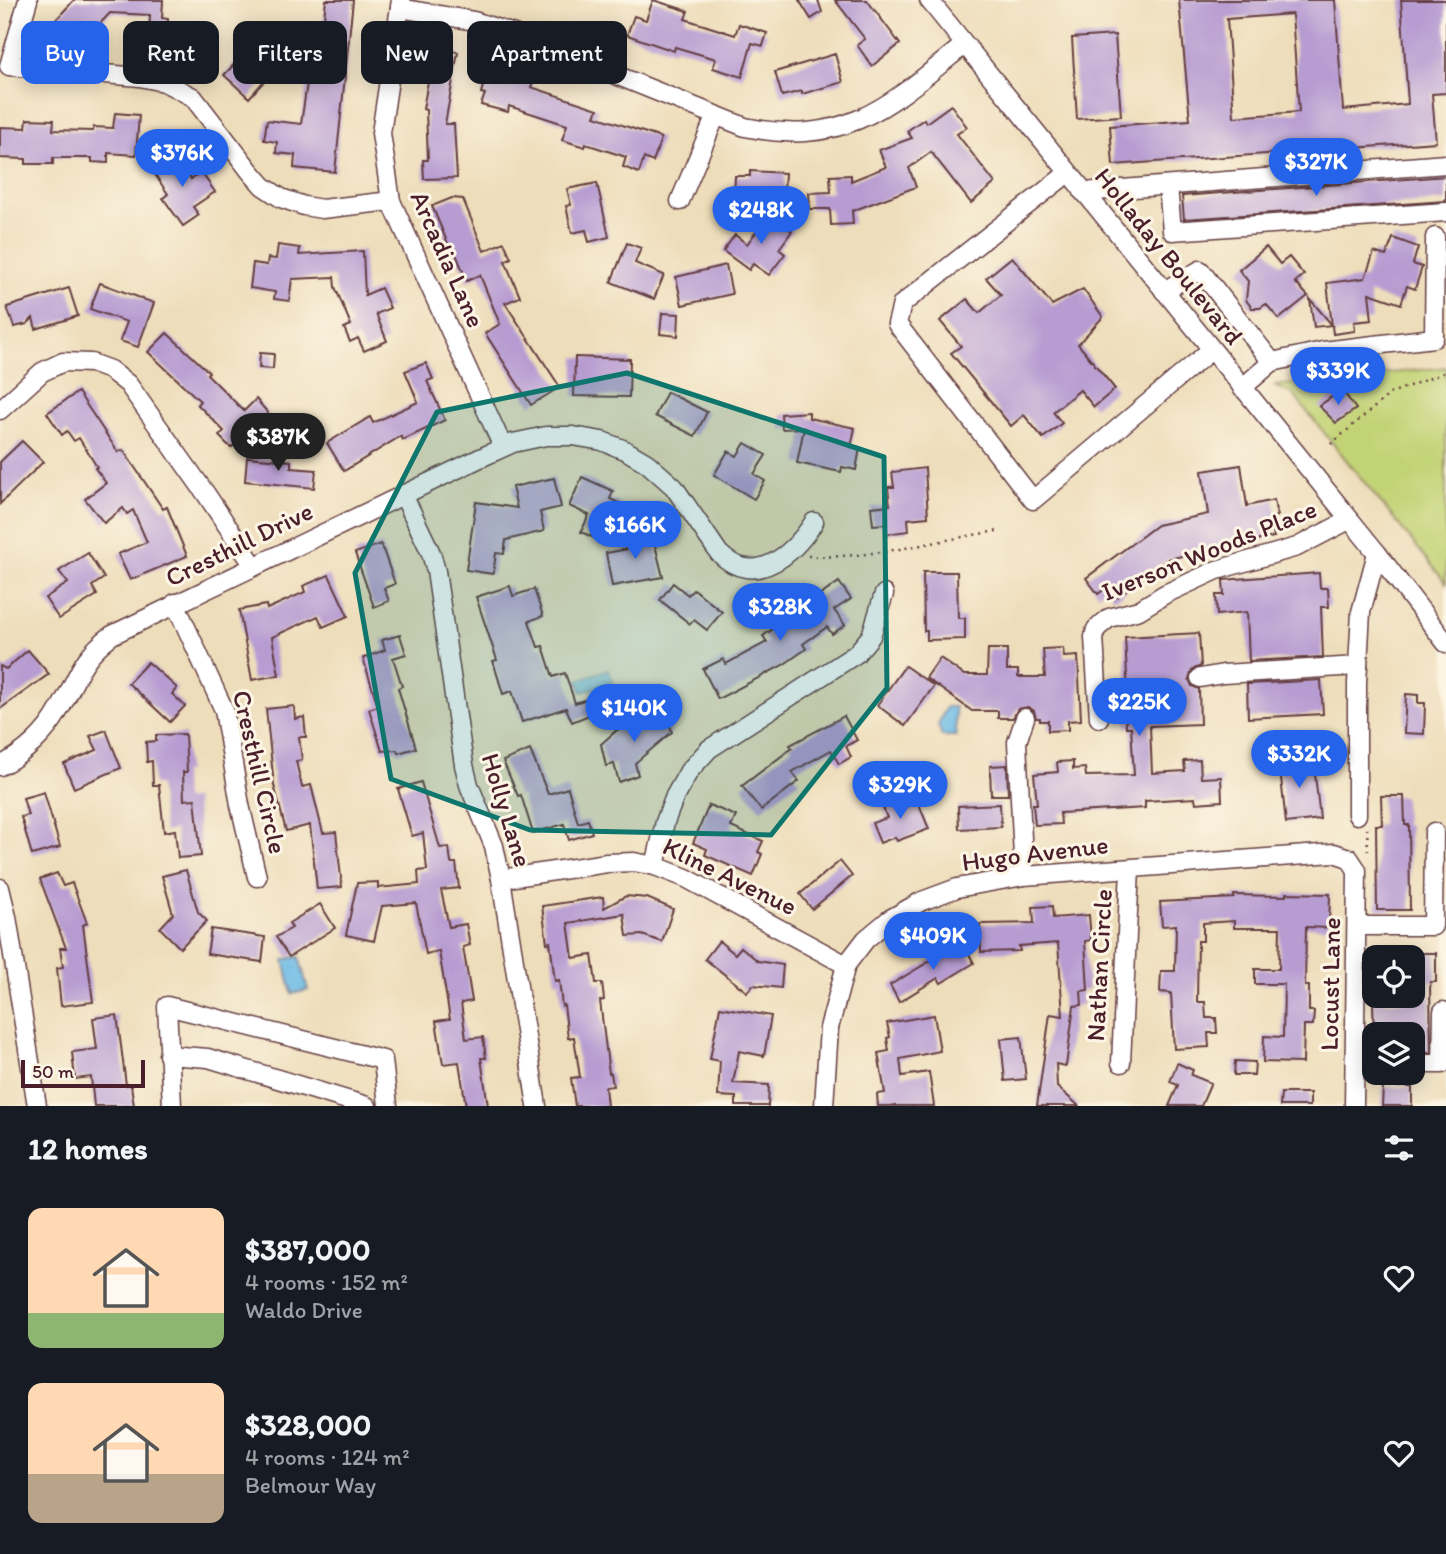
<!DOCTYPE html>
<html lang="en">
<head>
<meta charset="utf-8">
<style>
	:root { --surface:#171b24; --page:#242831; --text:#f1f3f6; --muted:#9ea1a6; --accent:#2563eb }
	body { margin:0; font-family:Itim,sans-serif; background:var(--page); color:var(--text); height:100vh; display:flex; flex-direction:column; font-size:26px; white-space:nowrap }
	* { box-sizing:border-box; margin:0 }
	p { font-size:23px; color:var(--muted) }
	.icon { flex:none; width:38px; height:38px; fill:none; stroke:currentColor; stroke-width:2; stroke-linecap:round; stroke-linejoin:round }
	.map { position:relative; height:1106px; overflow:hidden }
	.panel { display:flex; flex-direction:column; background:var(--surface); flex:1 }
	.panel>* { flex:none }
	.banner { position:absolute; left:21px; top:21px; width:700px; height:63px; display:flex; gap:14px }
	.buttons { position:absolute; left:1362px; top:945px; display:grid; gap:14px }
	.buttons a { display:grid; place-items:center; width:63px; height:63px; border-radius:14px; background:var(--surface); box-shadow:0 4px 18px #0003; font-size:35px }
	.scale { position:absolute; left:21px; bottom:18px; width:124px; box-sizing:border-box; padding-left:7px; border:4px solid #4a1f2b; border-top:0; font-size:19px; line-height:24px; white-space:nowrap; color:#4a1f2b; -webkit-text-stroke:5px #fcf5e5; paint-order:stroke }
	.price { position:absolute; translate:-50% -60px; padding:0 16px; border-radius:24px; background:var(--accent); color:#fff; font-size:23px; line-height:46px; filter:drop-shadow(0 2px 4px #0008) }
	.price::after { content:''; position:absolute; left:50%; top:42px; width:21px; height:16px; margin-left:-10px; background:inherit; clip-path:polygon(0 0,100% 0,50% 100%) }
	.price.current { background:#222; color:#fff }
	ul { padding:0; list-style:none }
	li { display:flex; align-items:center; gap:21px; height:175px; padding:0 28px }
	li span { display:grid; place-items:center; flex:none; width:196px; height:140px; border-radius:14px; color:#555 }
	li>.icon { margin-inline-start:auto }
	span .icon { width:84px; height:84px; fill:#fffc; stroke-width:1 }
	li b { font-size:30px }
	h2 { display:flex; justify-content:space-between; align-items:center; height:84px; padding:0 28px; font-size:30px }
	.pill { padding:0 24px; border-radius:14px; background:var(--surface); box-shadow:0 4px 18px #0003; font-size:24px; line-height:63px }
	.pill.current { background:var(--accent); color:#fff }
	.map>svg:first-child { display:block }
</style>
</head>
<body>
<div class="map">
<svg width="1446" height="1106" viewBox="0 0 1446 1106">
	<rect width="100%" height="100%" fill="#fcf5e5"/>
	<filter id="ink" filterUnits="userSpaceOnUse"><feTurbulence type="fractalNoise" baseFrequency=".0143" numOctaves="2"/><feDisplacementMap in="SourceGraphic" scale="14" xChannelSelector="R" yChannelSelector="G"/><feConvolveMatrix kernelMatrix="1 2 1 2 8 2 1 2 1" color-interpolation-filters="sRGB"/></filter>
	<filter id="wash" filterUnits="userSpaceOnUse"><feTurbulence type="fractalNoise" baseFrequency=".00686" numOctaves="4" result="noise"/><feDisplacementMap in="SourceGraphic" scale="28" xChannelSelector="R" yChannelSelector="G"/><feGaussianBlur stdDeviation="1.57" result="paint"/><feColorMatrix in="noise" values="0 0 0 0 0 0 0 0 0 0 0 0 0 0 0 0 0 1.4 0 .05"/><feComposite in="paint" operator="in"/></filter>
	<g filter="url(#wash)">
		<rect width="100%" height="100%" fill="#eeddba"/>
		<!-- green -->
		<polygon fill="#c2d375" stroke="#867950" stroke-width="2" points="1446,367 1446,583 1292,393 1273,386"/>
		<!-- water -->
		<g fill="#6bbae5" stroke="#5a6c88" stroke-width="2">
			<polygon points="77,35 103,37 102,50 75,48"/>
			<polygon points="608,669 613,682 582,692 578,680"/>
			<polygon points="946,707 955,707 956,736 942,736 938,725"/>
			<polygon points="299,956 308,990 292,994 284,960"/>
		</g>
		<g id="blocks">
			<!-- building -->
			<g fill="#b79cd2" fill-rule="evenodd">
				<polygon points="74,0 163,0 162,18 168,19 167,36 149,35 150,15 110,13 92,32 83,24 69,40 52,24"/>
				<polygon points="326,0 353,0 335,172 294,168 295,155 276,153 277,142 264,140 267,120 301,124 307,83 314,84 318,71"/>
				<polygon points="653,0 688,11 685,19 735,35 739,24 767,33 763,46 752,43 742,77 713,68 716,59 675,47 674,51 627,35 634,16 646,20"/>
				<polygon points="799,0 818,0 822,12 811,19"/>
				<polygon points="835,0 867,0 900,44 872,66 857,45 865,39"/>
				<path d="M1179,0H1335L1343,110L1408,104L1401,0H1446V93L1432,94L1436,142L1113,165L1110,126L1190,120ZM1292,14L1299,112L1234,117L1227,19Z"/>
				<polygon points="1115,35 1121,116 1077,119 1072,38"/>
				<polygon points="434,48 458,52 445,124 454,124 457,178 424,179 423,160 428,160 426,110 423,109"/>
				<polygon points="835,54 843,82 802,94 802,91 782,96 775,72"/>
				<polygon points="241,57 265,80 249,98 224,75"/>
				<polygon points="488,69 533,82 531,87 598,109 595,116 661,138 653,162 644,158 639,173 623,167 626,157 586,144 585,147 562,140 567,125 509,106 508,112 481,105 485,94 481,93"/>
				<polygon points="951,105 967,127 957,134 995,183 971,203 931,152 909,168 916,187 852,211 853,224 831,225 830,209 810,209 809,193 831,192 830,176 851,175 851,181 886,167 879,150 912,138 907,131 924,119 926,123"/>
				<polygon points="115,113 139,115 136,155 108,153 108,163 92,162 92,158 53,158 53,164 26,164 26,159 0,158 0,127 26,128 27,119 54,120 53,130 93,131 94,127 113,128"/>
				<polygon points="175,154 191,179 201,172 215,192 193,207 199,215 183,226 163,198 168,194 152,170"/>
				<polygon points="750,171 785,173 784,191 773,190 773,198 734,196 735,176 750,176"/>
				<polygon points="1446,176 1446,201 1184,219 1182,196"/>
				<polygon points="597,183 609,237 589,242 586,230 572,233 566,206 571,205 567,189"/>
				<polygon points="452,198 463,199 484,251 504,242 511,258 505,261 520,297 505,303 560,387 531,405 485,333 500,324 480,275 467,281 454,249 451,251 432,206"/>
				<polygon points="769,214 792,231 779,249 785,254 769,275 753,264 749,270 723,251 735,235 747,244"/>
				<polygon points="1393,238 1418,247 1413,264 1422,267 1415,289 1407,286 1401,304 1369,293 1372,320 1354,322 1355,331 1333,334 1327,283 1365,278 1374,252 1386,256"/>
				<polygon points="627,243 641,248 635,263 664,275 654,299 611,282"/>
				<polygon points="278,245 300,248 299,255 363,251 365,295 381,288 390,308 376,314 387,341 364,351 358,338 350,342 344,328 351,325 335,287 334,277 292,279 289,301 274,299 275,292 250,288 253,263 267,265 268,258 276,259"/>
				<polygon points="1266,247 1280,264 1289,257 1304,275 1295,282 1308,296 1279,319 1266,304 1260,308 1252,308 1246,300 1248,281 1239,270"/>
				<polygon points="1012,257 1052,305 1083,289 1103,317 1078,344 1115,389 1094,407 1080,390 1053,412 1062,423 1043,438 1024,415 1011,426 951,353 961,346 940,321 967,299 979,313 1001,295 986,278"/>
				<polygon points="726,265 732,294 682,305 676,277"/>
				<polygon points="100,283 154,303 138,347 120,341 127,322 90,309"/>
				<polygon points="69,288 78,316 36,329 33,318 27,324 14,327 7,307"/>
				<polygon points="1310,299 1332,325 1314,327"/>
				<polygon points="662,313 679,314 678,336 660,334"/>
				<polygon points="167,333 209,372 207,374 244,411 256,399 268,413 231,448 219,436 224,431 197,404 200,401 148,352"/>
				<polygon points="260,353 274,354 273,369 259,368"/>
				<polygon points="575,357 630,359 629,397 574,396"/>
				<polygon points="426,363 433,379 427,381 445,420 403,440 401,436 344,471 327,443 370,417 373,423 418,402 405,371"/>
				<polygon points="1342,390 1356,409 1336,423 1319,406"/>
				<polygon points="78,392 118,452 123,450 163,509 167,507 187,556 130,580 118,554 147,542 133,510 127,514 123,508 104,523 85,499 106,483 95,468 97,467 79,438 74,441 67,431 62,435 47,413"/>
				<polygon points="667,392 707,412 695,436 655,416"/>
				<polygon points="809,412 809,418 855,428 851,447 860,448 856,470 842,467 841,472 797,463 804,428 782,429 781,414"/>
				<polygon points="22,441 43,462 0,504 0,462"/>
				<polygon points="745,443 766,455 754,474 765,481 754,499 714,475 728,451 737,456"/>
				<polygon points="247,457 291,461 291,468 316,470 314,488 245,481"/>
				<polygon points="1241,465 1247,506 1274,500 1277,516 1270,518 1274,537 1168,559 1114,599 1106,588 1098,594 1086,578 1157,525 1208,514 1202,471"/>
				<polygon points="925,468 928,517 908,519 909,531 886,534 885,524 873,525 871,507 890,505 888,487 894,487 892,472"/>
				<polygon points="582,477 613,491 610,499 621,504 603,542 581,532 589,515 569,506"/>
				<polygon points="554,478 561,507 540,512 544,531 506,540 504,554 496,553 493,574 466,570 476,502 517,508 512,487"/>
				<polygon points="651,529 663,577 612,586 606,553 634,548 631,533"/>
				<polygon points="381,544 395,584 384,588 389,601 374,607 355,553"/>
				<polygon points="88,553 104,578 92,586 97,595 59,619 45,598 68,583 59,571"/>
				<polygon points="923,572 957,572 958,618 965,618 965,639 927,640 927,631 924,631"/>
				<polygon points="1319,573 1320,588 1328,588 1329,607 1321,607 1323,657 1249,661 1247,612 1217,615 1216,595 1224,595 1223,580"/>
				<polygon points="329,575 348,616 323,627 318,616 272,637 279,675 252,680 239,610 266,605 267,609 305,592 303,586"/>
				<polygon points="839,582 851,599 834,610 845,625 832,634 827,627 803,644 806,649 783,665 718,699 703,669 723,659 726,664 767,642 763,636"/>
				<polygon points="673,583 688,595 694,589 722,612 707,630 694,620 690,624 660,600"/>
				<polygon points="510,586 513,596 534,589 543,616 529,621 538,647 543,646 553,677 565,673 575,703 587,699 592,714 572,722 566,708 522,722 512,691 503,694 493,661 497,660 476,597"/>
				<polygon points="1199,633 1201,666 1192,670 1189,679 1192,686 1199,689 1200,724 1150,726 1152,773 1185,771 1184,761 1200,760 1201,778 1221,777 1222,801 1196,803 1195,798 1145,801 1145,808 1060,813 1061,824 1035,825 1033,804 1037,804 1034,774 1058,772 1057,762 1073,761 1073,769 1085,768 1086,776 1134,775 1131,727 1126,727 1124,694 1128,694 1125,637"/>
				<polygon points="400,635 406,654 393,658 402,686 398,688 416,748 398,753 397,750 382,751 369,709 378,706 363,658 385,650 382,640"/>
				<polygon points="1063,648 1064,657 1078,656 1081,720 1068,721 1068,730 1048,731 1048,721 1040,721 1040,718 1036,718 1034,711 1028,707 1018,709 1013,718 998,718 998,711 972,711 926,678 940,658 964,675 987,675 988,649 1007,649 1007,670 1018,670 1018,677 1045,677 1043,649"/>
				<polygon points="28,650 49,674 0,709 0,666 6,669"/>
				<polygon points="148,662 177,688 172,694 185,706 170,722 128,683"/>
				<polygon points="905,666 934,686 905,726 877,705"/>
				<polygon points="1321,680 1323,714 1248,718 1247,684"/>
				<polygon points="1406,694 1418,695 1418,703 1425,703 1424,734 1404,733"/>
				<polygon points="294,706 295,719 304,717 306,737 299,737 302,760 296,761 302,787 311,785 323,833 336,832 342,887 317,889 310,825 286,831 274,785 266,709"/>
				<polygon points="656,709 670,726 672,732 635,763 638,775 619,782 614,764 606,766 601,744 617,730 638,725"/>
				<polygon points="844,716 857,740 846,746 851,757 839,764 831,750 792,772 799,781 761,810 742,786 792,748 790,745"/>
				<polygon points="106,730 121,768 74,788 64,764 97,750 90,736"/>
				<polygon points="185,734 187,772 183,772 184,800 195,799 201,856 178,858 175,830 164,832 159,785 153,785 152,761 147,762 146,742 156,741 156,735"/>
				<polygon points="530,750 548,794 568,788 578,823 588,820 592,833 569,840 564,824 533,833 521,795 518,796 503,761"/>
				<polygon points="1313,757 1320,819 1286,823 1279,760"/>
				<polygon points="1007,765 1008,795 991,795 990,766"/>
				<polygon points="421,782 440,848 449,847 451,863 456,863 459,888 441,890 449,927 466,924 470,945 463,947 472,1001 461,1003 466,1039 483,1037 486,1058 481,1058 488,1106 466,1106 459,1062 443,1064 436,1021 450,1019 439,951 426,954 416,903 382,906 374,941 346,935 357,883 378,882 378,888 419,884 418,871 427,870 423,833 412,836 398,789"/>
				<polygon points="44,792 60,847 32,855 21,817 28,815 23,798"/>
				<polygon points="1381,796 1404,796 1405,825 1409,825 1410,910 1377,910 1376,825 1382,825"/>
				<polygon points="900,798 904,807 918,802 929,829 897,841 895,837 880,843 872,823 887,818 882,805"/>
				<polygon points="1000,804 1001,827 959,829 958,806"/>
				<polygon points="709,805 736,816 731,827 763,841 758,852 762,854 753,876 705,855 707,849 693,843"/>
				<polygon points="840,861 852,876 812,909 800,894"/>
				<polygon points="186,870 198,912 207,921 180,948 160,928 173,914 162,876"/>
				<polygon points="57,873 63,886 72,883 87,923 83,925 93,1002 61,1006 57,968 63,967 60,948 66,948 40,879"/>
				<polygon points="1286,893 1330,894 1329,928 1306,927 1305,986 1309,986 1309,1011 1314,1011 1313,1025 1304,1025 1303,1063 1263,1062 1264,1036 1283,1037 1284,984 1255,984 1255,969 1279,969 1280,928 1234,928 1234,921 1203,923 1203,941 1198,941 1197,1002 1205,1002 1206,1018 1216,1018 1217,1033 1208,1033 1209,1047 1174,1049 1171,993 1160,992 1161,971 1175,971 1176,925 1162,926 1160,902 1234,898 1234,895 1286,896"/>
				<polygon points="626,896 647,898 673,909 662,942 642,935 627,936 624,914 568,923 573,958 592,955 596,983 602,983 604,1000 600,1001 609,1073 611,1073 613,1086 605,1087 607,1106 575,1106 571,1078 580,1077 574,1037 568,1038 564,1005 562,1006 559,980 555,981 550,942 547,943 542,906 603,897 604,908"/>
				<polygon points="320,904 335,928 289,957 276,937 292,928 289,923"/>
				<polygon points="1052,906 1053,918 1089,915 1091,940 1085,941 1088,990 1081,991 1082,1005 1074,1006 1066,1066 1056,1064 1057,1087 1079,1106 1037,1106 1050,1014 1063,1016 1058,943 1019,946 1020,951 981,952 980,924 1034,923 1033,907"/>
				<polygon points="211,929 265,937 262,962 207,954"/>
				<polygon points="719,941 735,954 741,947 758,961 783,965 781,988 753,985 747,992 705,959"/>
				<polygon points="962,942 974,963 941,983 938,978 899,1002 890,985"/>
				<polygon points="1412,953 1436,953 1436,982 1430,982 1431,1053 1412,1053 1412,1034 1374,1034 1373,1002 1412,1001"/>
				<polygon points="720,1007 771,1016 764,1056 739,1051 733,1083 769,1085 768,1106 736,1106 736,1097 718,1096 720,1061 710,1059"/>
				<polygon points="117,1015 126,1085 131,1085 134,1106 94,1106 91,1077 75,1079 72,1052 97,1049 93,1018"/>
				<polygon points="934,1015 940,1051 900,1059 902,1076 929,1072 934,1106 878,1106 877,1094 885,1093 878,1053 889,1051 887,1038 890,1037 887,1023"/>
				<polygon points="1021,1037 1026,1079 1005,1081 1001,1039"/>
				<polygon points="1235,1061 1255,1062 1254,1075 1234,1075"/>
				<polygon points="1177,1063 1193,1070 1191,1075 1211,1083 1201,1106 1169,1106 1178,1085 1170,1082"/>
				<polygon points="1383,1087 1412,1087 1412,1106 1382,1106"/>
				<polygon points="1281,1093 1310,1093 1310,1106 1280,1106"/>
			</g>
		</g>
	</g>
	<g filter="url(#ink)">
		<use href="#blocks" fill-opacity="0" stroke="#633c40" stroke-width="2"/>
		<g fill="none" stroke-linecap="round" stroke-linejoin="round">
			<defs>
				<g id="minor">
					<polyline points="28,0 9,66 140,77 164,82 193,97 250,171 263,186 281,198 304,206 322,209 391,201"/>
					<polyline points="401,0 381,133 391,201 503,447"/>
					<polyline points="929,0 1377,553 1446,643"/>
					<path d="M400,8L474,21L514,34L745,127C847,148 890,105 964,45"/>
					<polyline points="1068,173 902,304 897,324 1033,500 1211,350"/>
					<polyline points="1168,186 1172,231 1446,212"/>
					<polyline points="1083,192 1446,164"/>
					<polyline points="680,201 716,115"/>
					<polyline points="1164,291 1200,270 1272,362 1323,351 1434,338 1435,237"/>
					<polyline points="1242,388 1272,362"/>
					<polyline points="0,410 42,372 63,362 91,363 110,370 128,384 206,494 254,566"/>
					<polyline points="403,494 431,553 436,571 464,765 469,785 494,846 501,879 537,1106"/>
					<polyline points="175,603 224,710 240,805 257,877"/>
					<polyline points="1200,678 1223,674 1358,666"/>
					<polyline points="1099,718 1094,637 1096,629 1109,618 1139,610 1165,594 1217,570 1297,547 1349,520"/>
					<path d="M0,766C24,754 46,734 59,710C79,678 78,660 112,635L478,459L513,443L546,436H573L602,441L625,450L647,463L674,487L719,553C755,590 794,553 814,522"/>
					<polyline points="1357,815 1357,683 1361,612 1377,553"/>
					<polyline points="655,866 665,822 675,796 689,771 709,749 856,654 871,636 884,594"/>
					<polyline points="1024,876 1017,742 1025,718"/>
					<polyline points="501,879 607,863 634,862 655,866 686,878 846,965"/>
					<polyline points="0,888 7,917 37,1106"/>
					<polyline points="1358,926 1433,926 1434,832"/>
					<polyline points="168,1055 208,1058 367,1106"/>
					<polyline points="1121,1063 1130,869"/>
					<polyline points="1355,1064 1374,1064"/>
					<polyline points="1412,1064 1442,1064 1443,1011"/>
					<polyline points="172,1106 167,1006 383,1060 388,1106"/>
					<polyline points="824,1106 829,1028 846,965 866,939 890,919 922,901 957,888 1024,876 1334,853 1349,858 1357,870 1354,1106"/>
				</g>
			</defs>
			<!-- minor casing -->
			<use href="#minor" stroke="#633c40" stroke-width="21"/>
			<!-- path -->
			<g stroke="#633c40" stroke-width="2.5" stroke-dasharray="2 5" stroke-linecap="butt">
				<polyline points="1331,444 1391,393 1446,372"/>
				<path d="M808,556C870,560 936,540 998,531"/>
				<polyline points="1367,828 1368,851"/>
			</g>
			<!-- minor -->
			<use href="#minor" stroke="#fff" stroke-width="18"/>
		</g>
	</g>
	<!-- marked area -->
	<path fill="#0f766e" fill-opacity="0.2" stroke="#0f766e" stroke-width="5" stroke-linejoin="round" d="M627,373L884,457L887,688L771,835L530,830L391,779L355,573L437,412Z"/>
	<g text-anchor="middle" stroke-width="6" stroke-linejoin="round" paint-order="stroke">
		<!-- street labels -->
		<g font-size="26" fill="#4a1f2b" stroke="#fcf5e5">
			<text transform="translate(1169 256) rotate(51)" y="9">Holladay Boulevard</text>
			<text transform="translate(448 259) rotate(66)" y="9">Arcadia Lane</text>
			<text transform="translate(239 544) rotate(-26)" y="9">Cresthill Drive</text>
			<text transform="translate(1209 550) rotate(-22)" y="9">Iverson Woods Place</text>
			<text transform="translate(260 772) rotate(77)" y="9">Cresthill Circle</text>
			<text transform="translate(507 810) rotate(73)" y="9">Holly Lane</text>
			<text transform="translate(1035 853) rotate(-7)" y="9">Hugo Avenue</text>
			<text transform="translate(730 876) rotate(26)" y="9">Kline Avenue</text>
			<text transform="translate(1099 965) rotate(-87)" y="9">Nathan Circle</text>
			<text transform="translate(1330 984) rotate(-89)" y="9">Locust Lane</text>
		</g>
	</g>
</svg>
<div class="buttons">
<a><svg class="icon" aria-label="locate" viewBox="0 0 24 24"><circle cx="12" cy="12" r="6"/><path d="M12 2v4M12 18v4M2 12h4M18 12h4"/></svg></a>
<a><svg class="icon" aria-label="layers" viewBox="0 0 24 24"><path d="M12 4l9 5-9 5-9-5zM3 14l9 5 9-5"/></svg></a>
</div>
<div class="scale">50 m</div>
<b class="price" style="left:182px;top:189px">$376K</b>
<b class="price" style="left:1316px;top:198px">$327K</b>
<b class="price" style="left:761px;top:246px">$248K</b>
<b class="price" style="left:1338px;top:407px">$339K</b>
<b class="price current" style="left:278px;top:473px">$387K</b>
<b class="price" style="left:635px;top:561px">$166K</b>
<b class="price" style="left:780px;top:643px">$328K</b>
<b class="price" style="left:1139px;top:738px">$225K</b>
<b class="price" style="left:634px;top:744px">$140K</b>
<b class="price" style="left:1299px;top:790px">$332K</b>
<b class="price" style="left:900px;top:821px">$329K</b>
<b class="price" style="left:933px;top:972px">$409K</b>
<div class="banner">
<a class="pill current">Buy</a>
<a class="pill">Rent</a>
<a class="pill">Filters</a>
<a class="pill">New</a>
<a class="pill">Apartment</a>
</div>
</div>
<section class="panel">
<h2>12 homes<svg class="icon" aria-label="filters" viewBox="0 0 24 24"><path d="M4 7h16M4 17h16"/><circle cx="9" cy="7" r="2"/><circle cx="15" cy="17" r="2"/></svg></h2>
<ul>
<li><span style="background:linear-gradient(#ffd9b3 75%,#8fb573 0)"><svg class="icon" aria-label="home" viewBox="0 0 24 24"><path d="M3 11l9-7 9 7M6 9v11h12V9"/></svg></span><div><b>$387,000</b><p>4 rooms · 152 m²</p><p>Waldo Drive</p></div><svg class="icon" aria-label="heart" viewBox="0 0 24 24"><path d="M12 20l-8-8c-3-5 5-10 8-4 3-6 11-1 8 4z"/></svg></li>
<li><span style="background:linear-gradient(#ffd9b3 65%,#b9a48a 0)"><svg class="icon" aria-label="home" viewBox="0 0 24 24"><path d="M3 11l9-7 9 7M6 9v11h12V9"/></svg></span><div><b>$328,000</b><p>4 rooms · 124 m²</p><p>Belmour Way</p></div><svg class="icon" aria-label="heart" viewBox="0 0 24 24"><path d="M12 20l-8-8c-3-5 5-10 8-4 3-6 11-1 8 4z"/></svg></li>
</ul>
</section>
</body>
</html>
